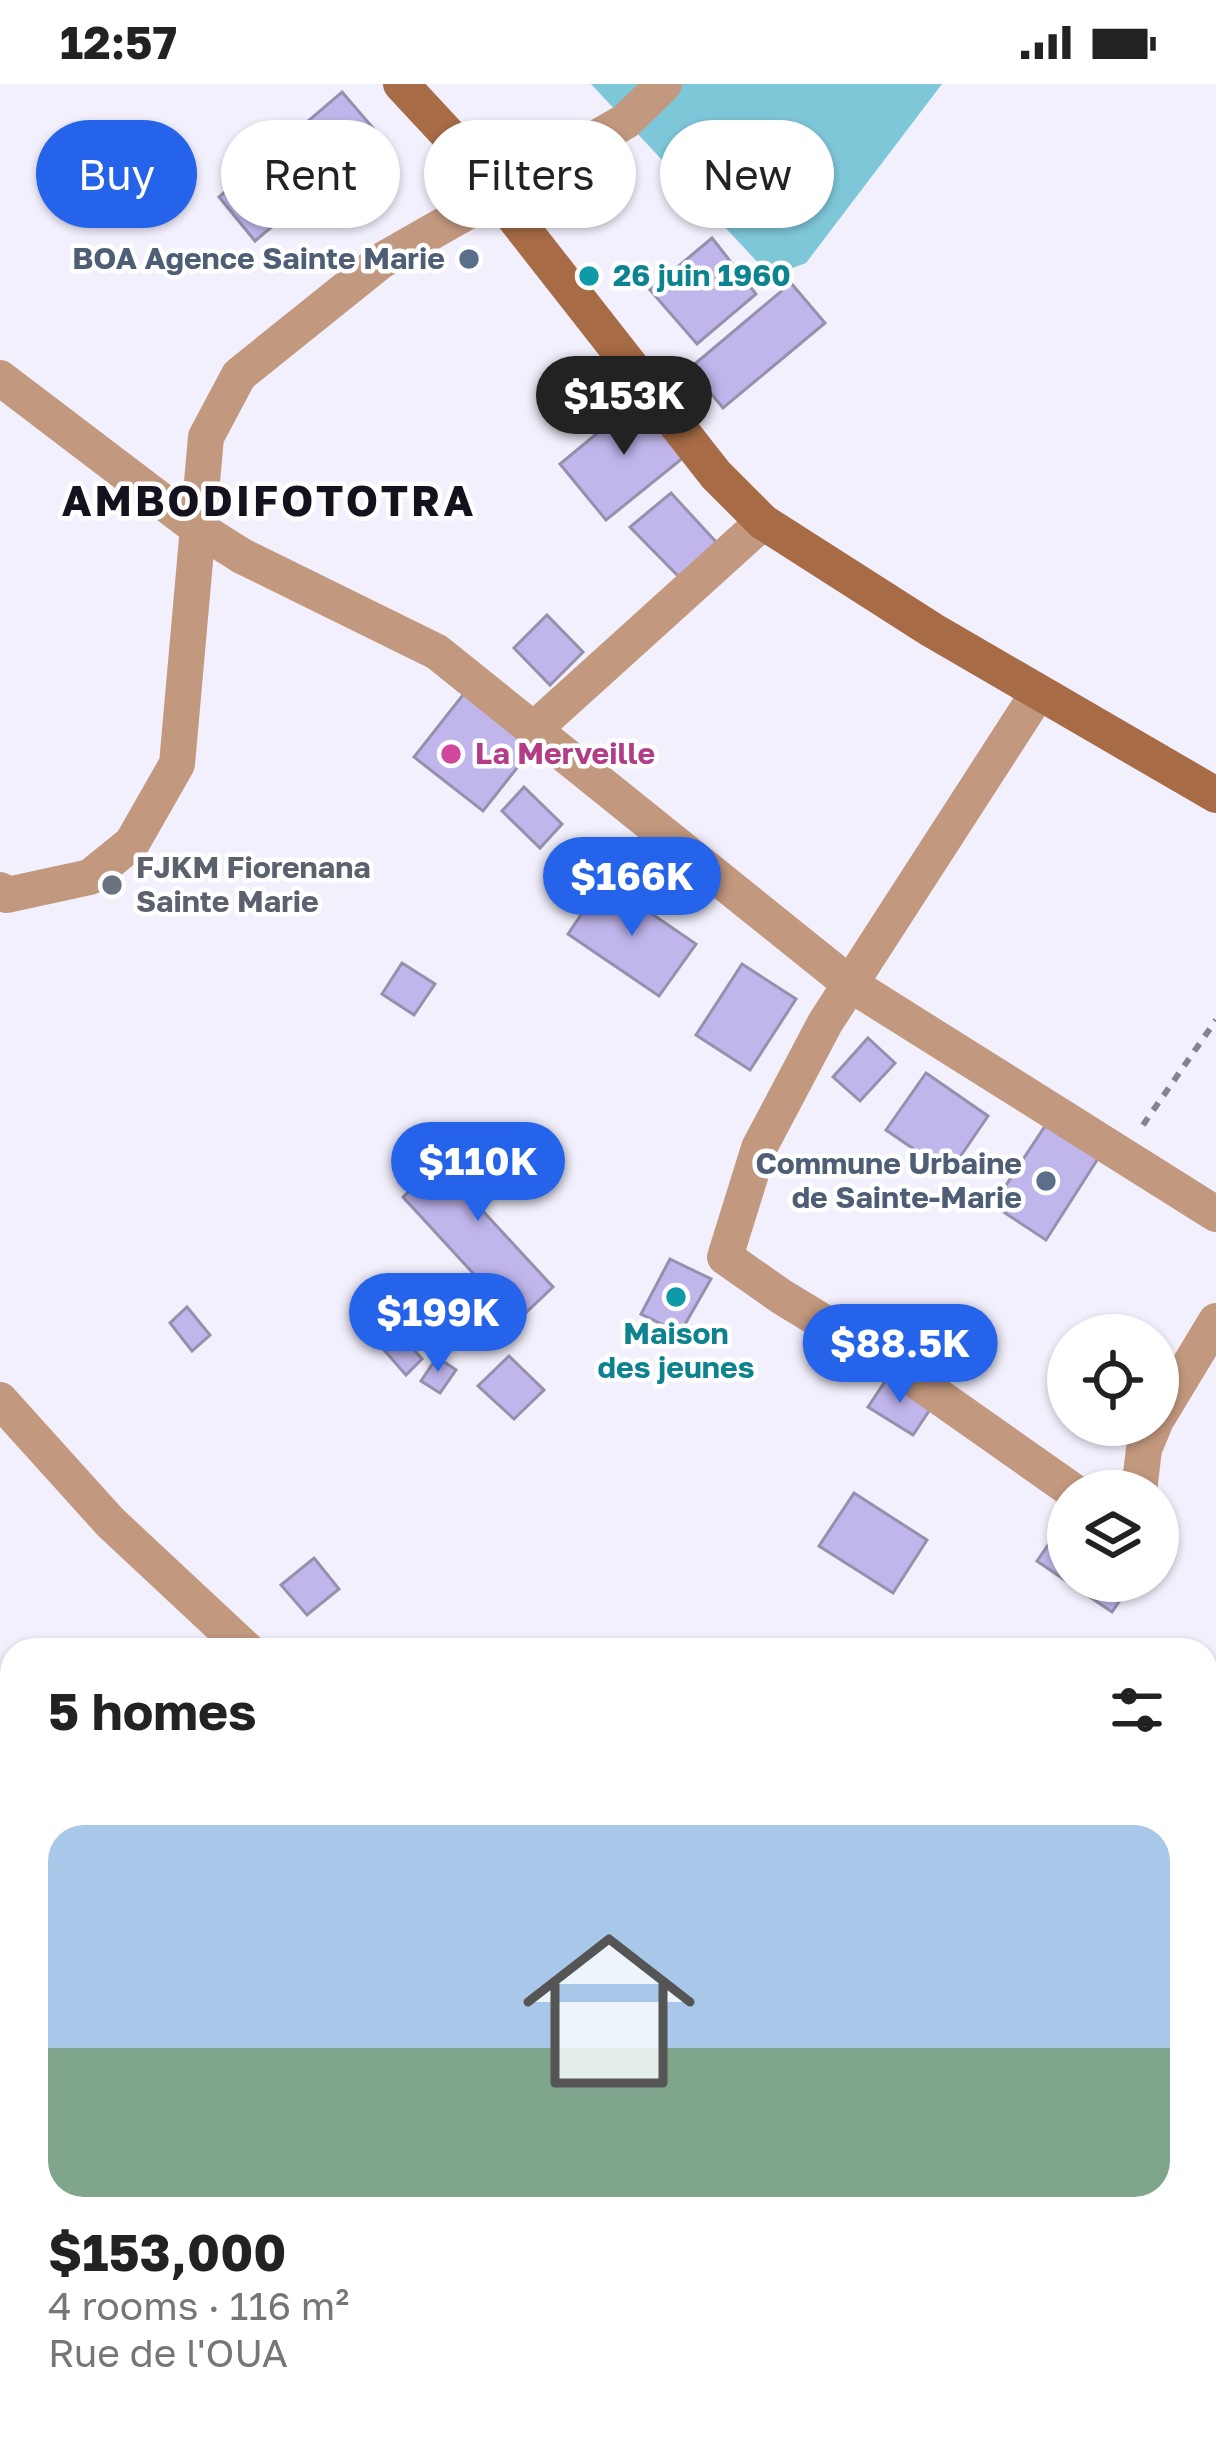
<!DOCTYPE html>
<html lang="en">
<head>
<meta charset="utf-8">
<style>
	:root { --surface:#fff; --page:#f2f2f2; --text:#222; --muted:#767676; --accent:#2563eb }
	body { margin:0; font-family:"Golos Text",sans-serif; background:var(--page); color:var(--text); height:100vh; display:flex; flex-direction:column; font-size:45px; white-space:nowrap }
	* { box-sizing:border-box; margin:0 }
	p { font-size:39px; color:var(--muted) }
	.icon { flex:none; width:66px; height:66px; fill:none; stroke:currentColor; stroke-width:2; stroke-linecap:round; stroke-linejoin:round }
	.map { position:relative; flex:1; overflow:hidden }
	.panel { position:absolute; left:0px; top:1554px; width:1218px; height:804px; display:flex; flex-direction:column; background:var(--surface); border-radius:36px 36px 0 0; box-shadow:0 3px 9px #0004 }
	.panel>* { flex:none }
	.hud { position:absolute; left:36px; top:36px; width:1146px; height:108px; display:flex; gap:24px }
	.controls { position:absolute; left:1047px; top:1230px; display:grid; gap:24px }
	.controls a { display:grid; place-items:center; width:132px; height:132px; border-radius:50%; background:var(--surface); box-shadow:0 3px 9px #0004; font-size:60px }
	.price { position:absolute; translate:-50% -102px; padding:0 27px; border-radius:42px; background:var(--accent); color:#fff; font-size:39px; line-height:78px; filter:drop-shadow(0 3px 6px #0008) }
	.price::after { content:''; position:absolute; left:50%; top:72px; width:36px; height:27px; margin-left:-18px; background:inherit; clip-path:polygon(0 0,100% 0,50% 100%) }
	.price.selected { background:#222; color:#fff }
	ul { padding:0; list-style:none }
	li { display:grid; align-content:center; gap:24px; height:636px; padding:0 48px }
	li span { display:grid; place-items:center; height:372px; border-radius:36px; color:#555 }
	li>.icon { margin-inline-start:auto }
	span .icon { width:216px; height:216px; fill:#fffc; stroke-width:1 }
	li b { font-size:51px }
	h2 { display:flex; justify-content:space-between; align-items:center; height:144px; padding:0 48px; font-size:51px }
	.pill { padding:0 42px; border-radius:54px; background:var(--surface); box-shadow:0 3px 9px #0004; font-size:42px; line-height:108px }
	.pill.selected { background:var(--accent); color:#fff }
	.status { display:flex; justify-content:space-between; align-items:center; height:84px; padding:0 60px; background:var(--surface); direction:ltr }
	.status svg { height:33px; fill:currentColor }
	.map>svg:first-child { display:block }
</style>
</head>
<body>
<div class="status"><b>12:57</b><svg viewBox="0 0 49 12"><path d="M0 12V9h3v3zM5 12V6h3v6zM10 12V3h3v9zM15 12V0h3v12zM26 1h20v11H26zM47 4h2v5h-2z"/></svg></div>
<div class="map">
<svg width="1216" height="2358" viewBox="0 0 1216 2358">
	<rect width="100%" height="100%" fill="#f2f0fd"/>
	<!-- water -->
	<polygon fill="#7ec7d9" points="591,0 942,0 806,179 787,186 764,185"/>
	<!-- building -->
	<g fill="#c1b6ec" stroke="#9690ae" stroke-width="3">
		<polygon points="342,8 379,51 255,157 219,113"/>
		<polygon points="712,154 756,210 697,260 650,206"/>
		<polygon points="791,199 825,239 723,324 690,284"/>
		<polygon points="642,312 689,369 606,436 560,380"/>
		<polygon points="671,409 717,459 679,493 630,443"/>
		<polygon points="547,531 583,568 550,601 514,564"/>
		<polygon points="466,607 535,661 483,727 414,673"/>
		<polygon points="524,703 562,740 540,764 502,727"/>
		<polygon points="604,797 696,860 659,912 568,850"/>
		<polygon points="402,879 435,900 414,931 382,910"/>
		<polygon points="742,880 796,915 750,986 696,951"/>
		<polygon points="868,954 895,979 860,1017 833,993"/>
		<polygon points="926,989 988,1032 949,1089 886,1046"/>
		<polygon points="1047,1039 1099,1073 1046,1156 993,1121"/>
		<polygon points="473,1048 515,1094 481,1125 553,1203 517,1237 403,1113"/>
		<polygon points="670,1175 711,1195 680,1249 641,1230"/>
		<polygon points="187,1223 210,1251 192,1267 170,1239"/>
		<polygon points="401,1251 422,1275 406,1291 384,1266"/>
		<polygon points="509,1272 544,1306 514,1335 478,1302"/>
		<polygon points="437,1273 456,1286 440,1309 421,1297"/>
		<polygon points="888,1293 933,1321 913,1351 868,1323"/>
		<polygon points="854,1409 927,1456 893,1509 819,1462"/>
		<polygon points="1068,1432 1068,1497 1133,1497 1112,1528 1037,1477"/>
		<polygon points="314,1474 339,1505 307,1531 281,1501"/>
	</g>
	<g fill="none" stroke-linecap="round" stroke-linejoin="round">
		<!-- path -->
		<polyline stroke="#85828e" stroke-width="6" stroke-dasharray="9 9" stroke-linecap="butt" points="1143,1041 1216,936"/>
		<!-- street -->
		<g stroke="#c2987e" stroke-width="36">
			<polyline points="0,294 196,443 242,472 437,568 850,900 1216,1130"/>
			<polyline points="1038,609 825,939 759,1064 725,1173 782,1213 891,1279 1073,1407"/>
			<polyline points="532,647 763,438"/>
			<polyline points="0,806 7,811 90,793 132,759 177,680 206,353 239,291 381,177 626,37 664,0"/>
			<polyline points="0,1316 110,1438 247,1566"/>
			<polyline points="1158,1333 1216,1237"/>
			<polyline points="1139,1407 1144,1365 1154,1341"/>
			<polyline points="1136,2346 1147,2358"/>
		</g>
		<!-- secondary -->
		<polyline stroke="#a76b45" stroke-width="36" points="401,0 455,58 716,391 763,438 932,546 1216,711"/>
	</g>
	<!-- markers -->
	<g fill="#5c6f8a" stroke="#fff" stroke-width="4.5">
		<circle cx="469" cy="175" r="12"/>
		<circle cx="1046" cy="1097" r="12"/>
	</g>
	<g fill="#0f9aa8" stroke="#fff" stroke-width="4.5">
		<circle cx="589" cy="192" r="12"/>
		<circle cx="676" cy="1213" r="12"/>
	</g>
	<circle fill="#d1479c" stroke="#fff" stroke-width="4.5" cx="451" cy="670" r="12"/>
	<circle fill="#6b7280" stroke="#fff" stroke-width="4.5" cx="112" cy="801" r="12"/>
	<g text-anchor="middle" stroke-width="9" stroke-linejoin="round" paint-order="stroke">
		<!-- service labels -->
		<g font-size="30" font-weight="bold" fill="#4e5e75" stroke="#fff" text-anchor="end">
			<text x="445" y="185">BOA Agence Sainte Marie</text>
			<text x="1022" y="1090">Commune Urbaine<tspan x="1022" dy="34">de Sainte-Marie</tspan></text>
		</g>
		<!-- culture labels -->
		<g font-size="30" font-weight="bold" fill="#0d838f" stroke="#fff" text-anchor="start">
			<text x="613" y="202">26 juin 1960</text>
			<text x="676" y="1260" text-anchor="middle">Maison<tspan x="676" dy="34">des jeunes</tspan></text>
		</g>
		<!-- hotel labels -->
		<g font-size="30" font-weight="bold" fill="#b23c85" stroke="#fff" text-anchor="start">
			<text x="475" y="680">La Merveille</text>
		</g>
		<!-- worship labels -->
		<g font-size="30" font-weight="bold" fill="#5b616d" stroke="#fff" text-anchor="start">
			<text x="136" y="794">FJKM Fiorenana<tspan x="136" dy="34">Sainte Marie</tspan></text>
		</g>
		<!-- district labels -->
		<g font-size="42" font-weight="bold" letter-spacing="3" fill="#15121d" stroke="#fff">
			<text x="269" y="432">AMBODIFOTOTRA</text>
		</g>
	</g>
</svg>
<div class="controls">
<a><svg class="icon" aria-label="locate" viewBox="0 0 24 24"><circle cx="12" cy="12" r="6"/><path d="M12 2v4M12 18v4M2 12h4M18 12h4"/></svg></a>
<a><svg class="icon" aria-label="layers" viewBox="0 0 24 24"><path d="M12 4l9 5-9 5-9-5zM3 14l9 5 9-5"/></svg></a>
</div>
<b class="price selected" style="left:624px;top:374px">$153K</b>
<b class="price" style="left:632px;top:855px">$166K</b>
<b class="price" style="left:478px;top:1140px">$110K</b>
<b class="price" style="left:438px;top:1291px">$199K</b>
<b class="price" style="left:900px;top:1322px">$88.5K</b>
<div class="hud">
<a class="pill selected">Buy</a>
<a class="pill">Rent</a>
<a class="pill">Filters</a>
<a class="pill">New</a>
</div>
<section class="panel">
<h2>5 homes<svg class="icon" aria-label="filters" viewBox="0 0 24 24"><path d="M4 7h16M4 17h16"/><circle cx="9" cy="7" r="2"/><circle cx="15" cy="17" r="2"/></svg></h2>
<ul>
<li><span style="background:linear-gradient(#a9c7e8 60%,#7fa58c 0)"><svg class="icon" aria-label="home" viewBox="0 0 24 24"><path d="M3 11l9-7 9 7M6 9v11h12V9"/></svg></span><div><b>$153,000</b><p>4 rooms · 116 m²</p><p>Rue de l'OUA</p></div></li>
</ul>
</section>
</div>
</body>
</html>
